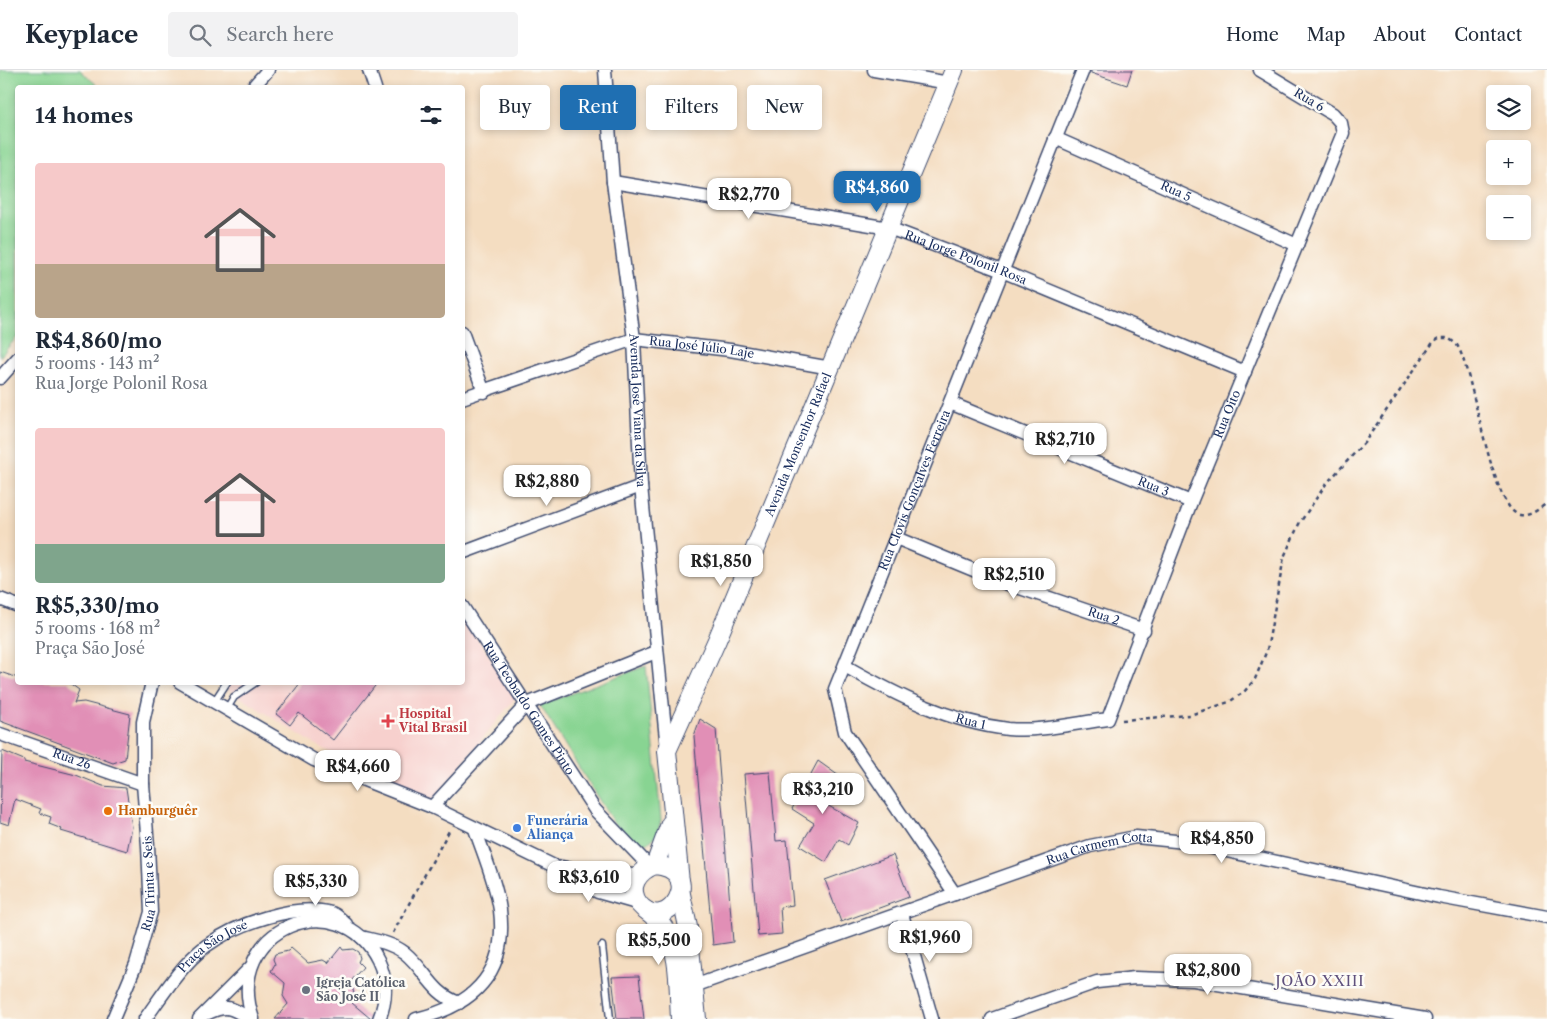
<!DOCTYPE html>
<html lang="en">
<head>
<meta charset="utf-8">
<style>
	:root { --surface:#fff; --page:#f2f2f3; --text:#1f2937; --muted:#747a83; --line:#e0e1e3; --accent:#1f6fb2 }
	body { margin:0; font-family:"Libre Caslon Text",serif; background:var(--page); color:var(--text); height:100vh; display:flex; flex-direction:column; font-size:19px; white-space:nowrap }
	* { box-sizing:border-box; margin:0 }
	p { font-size:16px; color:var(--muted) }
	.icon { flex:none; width:28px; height:28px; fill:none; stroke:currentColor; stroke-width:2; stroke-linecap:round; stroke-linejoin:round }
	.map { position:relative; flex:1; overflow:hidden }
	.sheet { position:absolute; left:15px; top:15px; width:450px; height:600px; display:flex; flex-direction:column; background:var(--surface); border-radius:5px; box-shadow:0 2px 8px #0003 }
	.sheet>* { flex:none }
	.hud { position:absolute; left:480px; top:15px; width:475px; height:45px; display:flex; gap:10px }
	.buttons { position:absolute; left:1486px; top:15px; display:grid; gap:10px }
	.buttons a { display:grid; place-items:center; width:45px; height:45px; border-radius:5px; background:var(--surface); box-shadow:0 2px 8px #0003; font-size:25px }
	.price { position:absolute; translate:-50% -42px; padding:0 11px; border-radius:10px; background:#fff; color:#222; font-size:16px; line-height:32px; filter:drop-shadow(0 1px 2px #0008) }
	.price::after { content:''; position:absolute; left:50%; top:30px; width:15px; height:11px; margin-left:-8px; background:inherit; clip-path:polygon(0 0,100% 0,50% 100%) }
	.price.on { background:var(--accent); color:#fff }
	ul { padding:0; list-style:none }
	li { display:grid; align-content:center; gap:10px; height:265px; padding:0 20px }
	li span { display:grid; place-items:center; height:155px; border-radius:5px; color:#555 }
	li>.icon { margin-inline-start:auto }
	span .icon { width:90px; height:90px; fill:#fffc; stroke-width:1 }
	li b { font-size:21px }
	h2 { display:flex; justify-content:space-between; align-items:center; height:60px; padding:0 20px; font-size:21px }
	.pill { padding:0 18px; border-radius:5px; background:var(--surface); box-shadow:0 2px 8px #0003; font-size:18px; line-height:45px }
	.pill.on { background:var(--accent); color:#fff }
	header { display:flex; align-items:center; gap:30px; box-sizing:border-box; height:70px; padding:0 25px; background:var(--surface); border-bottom:1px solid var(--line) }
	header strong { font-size:24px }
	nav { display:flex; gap:28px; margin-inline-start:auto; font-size:18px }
	.search { width:350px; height:45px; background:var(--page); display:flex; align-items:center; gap:12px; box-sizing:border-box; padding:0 18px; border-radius:5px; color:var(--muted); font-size:19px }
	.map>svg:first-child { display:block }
</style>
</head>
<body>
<header>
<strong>Keyplace</strong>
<div class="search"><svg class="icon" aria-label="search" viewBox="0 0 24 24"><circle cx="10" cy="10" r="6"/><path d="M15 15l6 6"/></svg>Search here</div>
<nav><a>Home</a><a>Map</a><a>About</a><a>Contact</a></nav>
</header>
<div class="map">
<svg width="1547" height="949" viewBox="0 0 1547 949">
	<rect width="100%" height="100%" fill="#fdfcf7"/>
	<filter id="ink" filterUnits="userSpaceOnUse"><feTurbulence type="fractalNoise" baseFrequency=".02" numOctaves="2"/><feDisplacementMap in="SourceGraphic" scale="10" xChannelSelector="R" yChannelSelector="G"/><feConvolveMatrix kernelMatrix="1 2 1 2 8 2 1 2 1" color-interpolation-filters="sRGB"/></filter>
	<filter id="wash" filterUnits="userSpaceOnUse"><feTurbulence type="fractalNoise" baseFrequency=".0096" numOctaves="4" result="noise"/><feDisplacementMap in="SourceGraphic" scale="20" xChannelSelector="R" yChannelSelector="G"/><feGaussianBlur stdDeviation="1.12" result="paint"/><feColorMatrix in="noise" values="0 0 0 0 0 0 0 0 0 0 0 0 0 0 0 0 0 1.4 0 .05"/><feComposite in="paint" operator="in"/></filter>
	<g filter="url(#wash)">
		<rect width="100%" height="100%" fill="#f4ddc1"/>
		<!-- built -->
		<polygon fill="#f7d0cd" points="463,547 516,627 432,731 316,675 218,613 462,612"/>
		<!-- green -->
		<g fill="#88d492" stroke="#528278">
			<polygon points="0,0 80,0 99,17 18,18 17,267 0,287"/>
			<polygon points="646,596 661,750 657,765 647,774 632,770 613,752 540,635"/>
		</g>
		<g id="blocks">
			<!-- building -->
			<g fill="#e18fb6">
				<polygon points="1091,0 1132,0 1127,15 1091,3"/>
				<polygon points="0,602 18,608 18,612 68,612 79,620 74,633 84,632 130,644 125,689 113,693 0,651"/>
				<polygon points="301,612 378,612 333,670 299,643 290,655 276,644"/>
				<polygon points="700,649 716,659 733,872 713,875 694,666"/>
				<polygon points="2,681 24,690 24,692 76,705 103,716 126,718 132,757 127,781 61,761 62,759 49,754 51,747 39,743 41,739 15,729 9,755 0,752"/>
				<polygon points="818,691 839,706 825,734 859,753 848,775 839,769 826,792 800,776 814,753 792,739"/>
				<polygon points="770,702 776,771 787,770 793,835 780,837 782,864 758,866 744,704"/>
				<polygon points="893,785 909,827 841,852 825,810"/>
				<polygon points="341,877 343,880 353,879 358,882 360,888 358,892 363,897 351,911 354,924 352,933 371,949 275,949 288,934 283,926 285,913 271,901 275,894 273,889 275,884 288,881 291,878 308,893 323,890 328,893"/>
				<polygon points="639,906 644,949 617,949 612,907"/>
			</g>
		</g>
	</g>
	<g filter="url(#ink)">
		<use href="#blocks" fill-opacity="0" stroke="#3c496d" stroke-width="1"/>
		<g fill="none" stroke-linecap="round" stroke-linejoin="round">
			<defs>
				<g id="service">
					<polyline points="214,632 227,612"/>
					<polyline points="226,640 234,627 256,612"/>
					<polyline points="602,876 610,949"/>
				</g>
				<g id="minor">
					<polyline points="369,0 375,18"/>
					<path id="s1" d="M605,0L613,112L634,269L641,416L667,679"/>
					<polyline points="874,0 949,13"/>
					<polyline points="252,18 268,0"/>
					<path id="s2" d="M1055,68L1297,175"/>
					<path id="s3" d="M613,112L889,158L1002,201L1245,302"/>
					<polyline points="462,262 484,322"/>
					<polyline points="0,308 18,288"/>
					<path id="s4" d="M462,328L634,269L730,280L831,298"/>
					<path id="s5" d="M950,333L1191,432"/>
					<path id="s6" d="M896,468L1005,513L1144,560"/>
					<polyline points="462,483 641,416"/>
					<polyline points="0,529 18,536"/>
					<path id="s7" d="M462,536L595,740L650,797"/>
					<path id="s8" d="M845,596C896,625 949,652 1008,659C1040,662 1076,653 1108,649L1191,432L1343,63L1341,53L1333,44L1260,0"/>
					<polyline points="180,612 314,690 432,737 554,796 598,822 640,834"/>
					<path id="s9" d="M0,664L143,714"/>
					<polyline points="432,737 527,634 656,582"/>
					<polyline points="562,797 593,804 639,805"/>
					<path id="s10" d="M955,824L845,662L835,619L1083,0"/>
					<polyline points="902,844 932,949"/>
					<path d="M361,867C377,871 392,873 405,883C426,900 431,923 459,933"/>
					<path id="s11" d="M694,916L1090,776L1136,767L1185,772L1439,827L1547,847"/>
					<path d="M208,943C228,934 232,938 250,949"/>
					<path id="s12" d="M113,949L136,894L151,842L148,776L143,714V652L152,612"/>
					<path id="s13" d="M145,949C163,924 181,895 206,876C236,854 294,833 331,843C337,844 342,851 346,854"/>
					<polyline points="199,949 250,898"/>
					<path d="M253,949C222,858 340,812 378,890C387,909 387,930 379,949"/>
					<path d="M416,949C473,936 508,903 500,840C496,813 484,785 475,759"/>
					<polyline points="992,949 1097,912 1135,908 1194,910 1425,949"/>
				</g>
				<g id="secondary">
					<path d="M655,795C708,800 667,868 639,834C626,817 639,801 655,795L670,754"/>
					<path id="s14" d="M680,812L667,681L717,570L954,0"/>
					<polyline points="681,824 688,857 697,949"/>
					<path d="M646,840C651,845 659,850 663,856C681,881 678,920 680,949"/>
				</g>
			</defs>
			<!-- service casing -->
			<use href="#service" stroke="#3c496d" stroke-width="9"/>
			<!-- minor casing -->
			<use href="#minor" stroke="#3c496d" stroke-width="15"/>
			<!-- secondary casing -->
			<use href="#secondary" stroke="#3c496d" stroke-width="20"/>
			<!-- path -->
			<g stroke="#3c496d" stroke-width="2.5" stroke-dasharray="4 4" stroke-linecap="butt">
				<path d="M1122,650L1190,645L1229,632L1244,622L1255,609L1267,580L1284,487L1299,454L1326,414L1364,373L1434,271L1439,268H1448C1451,270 1455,273 1457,275C1474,302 1491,440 1520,445C1530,447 1540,438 1547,433"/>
				<polyline points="393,863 450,759"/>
			</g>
			<!-- service -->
			<use href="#service" stroke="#fff" stroke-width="6"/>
			<!-- minor -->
			<use href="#minor" stroke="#fff" stroke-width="12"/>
			<!-- secondary -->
			<use href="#secondary" stroke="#fff" stroke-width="18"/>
		</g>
	</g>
	<!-- markers -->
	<path fill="#e0444e" stroke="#fdfcf7" stroke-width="2" d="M385.5 643.5h5v5h5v5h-5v5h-5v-5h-5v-5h5z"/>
	<circle fill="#e8710a" stroke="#fdfcf7" stroke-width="2" cx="108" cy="741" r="5"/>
	<circle fill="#3f7fe0" stroke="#fdfcf7" stroke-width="2" cx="517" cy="758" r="5"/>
	<circle fill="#6b7280" stroke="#fdfcf7" stroke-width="2" cx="306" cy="920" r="5"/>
	<g text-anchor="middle" stroke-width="5" stroke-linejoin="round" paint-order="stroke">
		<!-- street labels -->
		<g font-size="12" fill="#1b2f5e" stroke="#fdfcf7">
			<text transform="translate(1309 30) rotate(31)" y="4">Rua 6</text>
			<text dy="4" stroke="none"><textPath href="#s2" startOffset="132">Rua 5</textPath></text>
			<text dy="4" stroke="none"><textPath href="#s3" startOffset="362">Rua Jorge Polonil Rosa</textPath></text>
			<text dy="4" stroke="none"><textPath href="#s4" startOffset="250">Rua José Júlio Laje</textPath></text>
			<text dy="4" stroke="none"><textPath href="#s1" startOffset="342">Avenida José Viana da Silva</textPath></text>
			<text dy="4" stroke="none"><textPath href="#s8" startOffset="604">Rua Oito</textPath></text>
			<text dy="4" stroke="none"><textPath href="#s14" startOffset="465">Avenida Monsenhor Rafael</textPath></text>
			<text dy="4" stroke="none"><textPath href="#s5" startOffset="220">Rua 3</textPath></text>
			<text dy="4" stroke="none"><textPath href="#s10" startOffset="454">Rua Clovis Gonçalves Ferreira</textPath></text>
			<text dy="4" stroke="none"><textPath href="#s6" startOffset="222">Rua 2</textPath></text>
			<text dy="4" stroke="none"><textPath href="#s7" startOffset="122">Rua Teobaldo Gomes Pinto</textPath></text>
			<text dy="4" stroke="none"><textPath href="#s8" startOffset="138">Rua 1</textPath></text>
			<text dy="4" stroke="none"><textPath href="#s9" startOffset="76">Rua 26</textPath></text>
			<text dy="4" stroke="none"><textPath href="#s11" startOffset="429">Rua Carmem Cotta</textPath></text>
			<text dy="4" stroke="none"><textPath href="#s12" startOffset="142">Rua Trinta e Seis</textPath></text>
			<text dy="4" stroke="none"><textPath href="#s13" startOffset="101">Praça São José</textPath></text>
		</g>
		<!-- health labels -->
		<g font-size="12" font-weight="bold" fill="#be3a42" stroke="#fdfcf7" text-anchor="start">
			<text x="399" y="648">Hospital<tspan x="399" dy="14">Vital Brasil</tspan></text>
		</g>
		<!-- food labels -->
		<g font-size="12" font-weight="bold" fill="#c56008" stroke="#fdfcf7" text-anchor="start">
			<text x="118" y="745">Hamburguêr</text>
		</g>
		<!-- shop labels -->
		<g font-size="12" font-weight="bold" fill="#366cbe" stroke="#fdfcf7" text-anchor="start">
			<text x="527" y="755">Funerária<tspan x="527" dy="14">Aliança</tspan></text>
		</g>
		<!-- worship labels -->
		<g font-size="12" font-weight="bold" fill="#5b616d" stroke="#fdfcf7" text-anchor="start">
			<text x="316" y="917">Igreja Católica<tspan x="316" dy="14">São José II</tspan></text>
		</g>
		<!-- neighbourhood labels -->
		<g font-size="14" letter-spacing="1" fill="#60517d" stroke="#fdfcf7">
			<text x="1320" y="916">JOÃO XXIII</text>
		</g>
	</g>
</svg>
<div class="buttons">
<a><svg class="icon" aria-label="layers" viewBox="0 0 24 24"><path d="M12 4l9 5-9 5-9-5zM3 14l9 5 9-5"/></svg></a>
<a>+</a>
<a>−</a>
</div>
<b class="price on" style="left:877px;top:143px">R$4,860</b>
<b class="price" style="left:749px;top:150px">R$2,770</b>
<b class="price" style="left:1065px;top:395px">R$2,710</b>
<b class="price" style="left:547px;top:437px">R$2,880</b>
<b class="price" style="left:721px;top:517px">R$1,850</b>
<b class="price" style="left:1014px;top:530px">R$2,510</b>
<b class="price" style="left:358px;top:722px">R$4,660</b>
<b class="price" style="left:823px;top:745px">R$3,210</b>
<b class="price" style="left:1222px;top:794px">R$4,850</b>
<b class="price" style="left:589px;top:833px">R$3,610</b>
<b class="price" style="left:316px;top:837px">R$5,330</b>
<b class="price" style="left:930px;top:893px">R$1,960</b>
<b class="price" style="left:659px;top:896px">R$5,500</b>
<b class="price" style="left:1208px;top:926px">R$2,800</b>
<div class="hud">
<a class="pill">Buy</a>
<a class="pill on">Rent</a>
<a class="pill">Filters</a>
<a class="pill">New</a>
</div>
<section class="sheet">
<h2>14 homes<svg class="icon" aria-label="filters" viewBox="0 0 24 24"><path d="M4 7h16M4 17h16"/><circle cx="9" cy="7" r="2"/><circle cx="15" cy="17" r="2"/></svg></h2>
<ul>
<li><span style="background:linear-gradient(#f6c9c9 65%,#b9a48a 0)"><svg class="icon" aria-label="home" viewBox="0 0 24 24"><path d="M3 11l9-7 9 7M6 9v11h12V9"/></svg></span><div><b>R$4,860/mo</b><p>5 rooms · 143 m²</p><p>Rua Jorge Polonil Rosa</p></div></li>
<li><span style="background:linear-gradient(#f6c9c9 75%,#7fa58c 0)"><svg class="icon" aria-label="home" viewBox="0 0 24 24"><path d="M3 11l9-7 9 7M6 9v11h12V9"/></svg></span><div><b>R$5,330/mo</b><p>5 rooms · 168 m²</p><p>Praça São José</p></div></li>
</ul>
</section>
</div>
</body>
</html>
